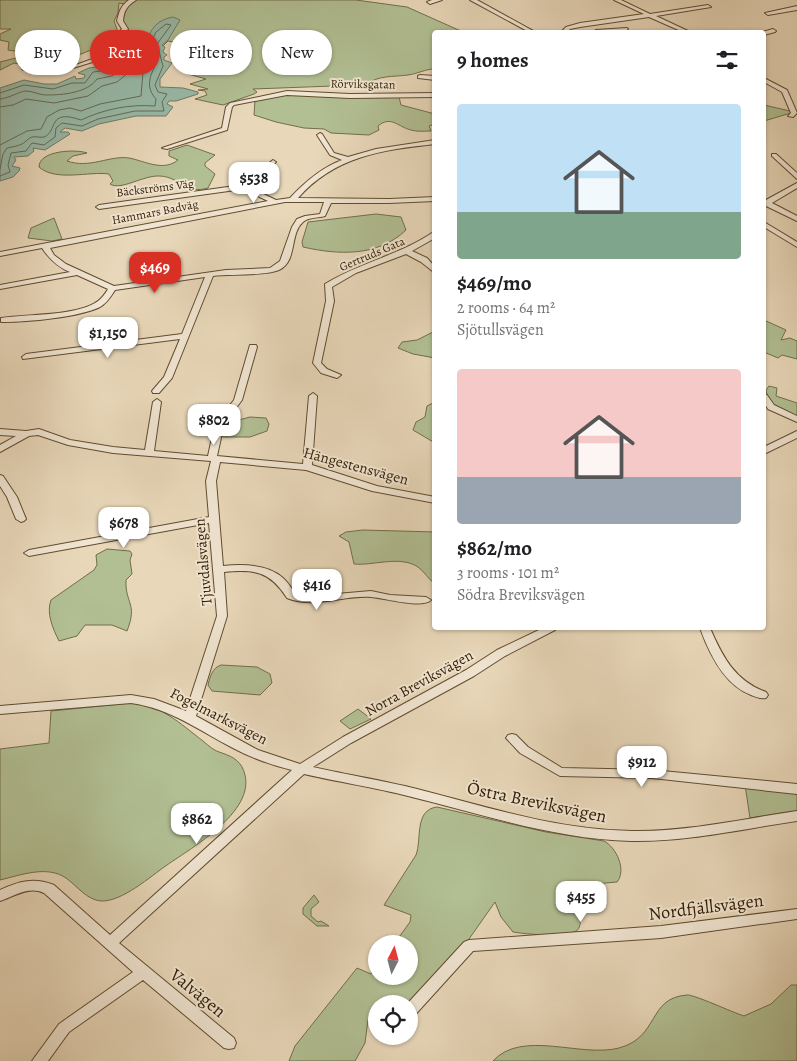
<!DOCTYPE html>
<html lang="en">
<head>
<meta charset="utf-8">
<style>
	:root { --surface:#fff; --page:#f6f6f6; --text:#202124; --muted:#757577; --accent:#d93025 }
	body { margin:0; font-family:Alegreya,serif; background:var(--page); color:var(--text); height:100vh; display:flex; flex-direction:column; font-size:19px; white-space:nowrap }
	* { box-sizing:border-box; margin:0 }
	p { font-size:16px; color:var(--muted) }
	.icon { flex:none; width:28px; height:28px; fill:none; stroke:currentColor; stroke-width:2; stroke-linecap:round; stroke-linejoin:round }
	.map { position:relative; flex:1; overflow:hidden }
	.details { position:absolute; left:432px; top:30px; width:334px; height:600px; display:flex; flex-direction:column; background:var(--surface); border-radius:5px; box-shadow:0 1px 4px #0004 }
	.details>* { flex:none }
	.hud { position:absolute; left:15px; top:30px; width:342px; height:45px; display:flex; gap:10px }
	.needle { width:32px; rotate:6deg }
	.fabs { position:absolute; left:368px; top:935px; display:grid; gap:10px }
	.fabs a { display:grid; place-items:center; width:50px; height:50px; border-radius:50%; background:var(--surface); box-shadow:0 1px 4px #0004; font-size:25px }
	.price { position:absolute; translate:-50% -42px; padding:0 11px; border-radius:10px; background:#fff; color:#222; font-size:16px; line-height:32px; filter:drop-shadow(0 1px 2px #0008) }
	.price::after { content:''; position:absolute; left:50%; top:30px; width:15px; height:11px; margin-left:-8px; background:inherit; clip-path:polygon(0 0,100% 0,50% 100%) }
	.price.active { background:var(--accent); color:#fff }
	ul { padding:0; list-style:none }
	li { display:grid; align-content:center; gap:10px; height:265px; padding:0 25px }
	li span { display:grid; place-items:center; height:155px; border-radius:5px; color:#555 }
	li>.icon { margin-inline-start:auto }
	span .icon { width:90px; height:90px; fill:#fffc; stroke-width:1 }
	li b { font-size:21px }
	h2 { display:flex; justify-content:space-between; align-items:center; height:60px; padding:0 25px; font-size:21px }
	.chip { padding:0 18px; border-radius:22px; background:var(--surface); box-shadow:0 1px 4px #0004; font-size:18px; line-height:45px }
	.chip.active { background:var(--accent); color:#fff }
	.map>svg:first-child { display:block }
</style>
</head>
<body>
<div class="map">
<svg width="797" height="1061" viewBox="0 0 797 1061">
	<rect width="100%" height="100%" fill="#e8d7b9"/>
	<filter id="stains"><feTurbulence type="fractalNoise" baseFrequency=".004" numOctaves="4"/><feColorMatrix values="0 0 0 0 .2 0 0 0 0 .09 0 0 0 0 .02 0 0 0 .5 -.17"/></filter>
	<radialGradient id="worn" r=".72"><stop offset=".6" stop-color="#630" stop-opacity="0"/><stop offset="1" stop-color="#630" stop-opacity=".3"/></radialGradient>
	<!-- green -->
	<g fill="#b1bf93" stroke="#726e4a">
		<polygon points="0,0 132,0 124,4 119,3 118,13 114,21 117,29 111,42 76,56 69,64 56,66 39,61 27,71 22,70 19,64 14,63 0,70 0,62 16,58 21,52 8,50 9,42 0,40 0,34 11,29 0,29"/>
		<path d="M137,0H356L407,7L463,32H435V69C425,69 417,74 408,75C394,77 377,75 366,85L369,86L360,89L333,86L253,89L257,92L254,94L223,105L195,99L207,95L205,91L198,90L208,89L190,84L206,79L188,74L191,62L183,60L178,48L179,43L168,41L163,46L145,38L134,41L122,40L127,28L122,20L125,8Z"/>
		<path d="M283,95L399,97L401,105L435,114V124L429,126L431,131C425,131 417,132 411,130C398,127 391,115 378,126L379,130L369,135L331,133L324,129L304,128L276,122L254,115L255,100Z"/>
		<polygon points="764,105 790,111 791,113 764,121"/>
		<path d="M187,145L215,155L205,163V166L215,174L208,188C186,195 180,177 160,176C143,175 121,191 110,184L113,181L109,174C89,171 56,182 39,167C39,150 77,149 87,153L73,156L67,161C90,169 110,155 129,158C145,161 163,172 178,160L169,156V151Z"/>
		<path d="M376,214L401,217L406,230C378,257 338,255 303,247L302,242L308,222Z"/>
		<polygon points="54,218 62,239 52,241 28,238 31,228"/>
		<polygon points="764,320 786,330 781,340 790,338 797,341 797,359 782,355 778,358 764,352"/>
		<polygon points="435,331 435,358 413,354 398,348 402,342 417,340"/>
		<path d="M769,386L777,388L776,396L797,403V417C784,411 768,407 766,390Z"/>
		<polygon points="435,402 435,443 413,430 416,422 425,417 427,406"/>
		<polygon points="250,417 266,418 269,424 267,431 250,437 223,437 221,434 224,424"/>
		<path d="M363,530L435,532V584C428,579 425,572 418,567C400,555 373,566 354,564L349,542L339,536L346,532Z"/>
		<path d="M107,549L130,551L132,554L130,560L132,574L126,580C125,604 138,603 127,631L112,625H85L77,636L59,641C53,629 46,613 51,600L94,570L97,565L96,555Z"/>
		<path d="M221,665L257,667L270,674L272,683L260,695L212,691L208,685C210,677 212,668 221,665Z"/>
		<path d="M131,703C163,706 178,722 203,741C209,746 214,751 222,753C234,757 242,762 245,775C254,812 193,847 167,865C151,876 122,902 101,901C87,900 77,886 66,878C47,865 21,875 0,880V749L49,743L51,711Z"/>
		<polygon points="358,709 371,719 350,729 340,721"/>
		<polygon points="745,785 797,792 797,811 750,818"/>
		<path d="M437,807L546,832L604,841C616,847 627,870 617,882L583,885L577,888C577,898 583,920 579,928C574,939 524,934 513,932L501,917L495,902L462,949L409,1007V1004H376V1010L368,1020L365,1043L355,1061H289L295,1046L357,968L371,974L376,967V976H409V944H394L410,922L411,915L384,905L416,855C422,839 414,810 437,807Z"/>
		<polygon points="314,895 319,902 311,909 311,916 318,922 321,921 329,926 317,926 303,914 303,908"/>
		<path d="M791,985H797V1061H493C522,1029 581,1058 619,1048C660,1037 647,998 687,995C693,994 734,1013 744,1016L771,1004Z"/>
	</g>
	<!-- water -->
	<path fill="#98baa9" stroke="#707b65" d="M173,17L180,20L168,40L162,45L165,47L163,52L167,55L164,57V60L172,63L160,79V87L183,88L198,92V94L176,101H169L167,104L173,107L166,116H136L99,124L82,131L65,128L60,132H68L70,134L45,150L33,148L34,151L28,156L14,157L16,160L12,166L20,168L19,171L13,177L0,181V88L24,80L44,84H57L75,76L76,79L84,78L85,75L78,73L89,68L108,65C113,54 131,54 142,50C150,35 151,21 173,17Z"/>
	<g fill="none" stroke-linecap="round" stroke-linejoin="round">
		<!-- shore -->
		<g stroke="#666c54" stroke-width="1">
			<polyline points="0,93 24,85 53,89 72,83 85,83 93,72 109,70 119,62 145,55 156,32 166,24 171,25 157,44 163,66 155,85 158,92 167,94 162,102 164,111 135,111 98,119 82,126 62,123 56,128 55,137 44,145 32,143 26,151 11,153 8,165 10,172 0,176"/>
			<path d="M0,99C10,98 20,91 26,91C33,91 39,95 46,95C63,95 87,93 97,79L112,76L122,67L150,59L155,66C149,78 146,88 156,99L155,106C129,104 105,109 81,120C47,108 58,132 44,137C40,138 36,136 32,137C28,138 26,142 22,144C18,146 12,147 7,148L3,154L0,169"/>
			<polyline points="0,107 13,105 26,99 54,103 88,96 102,86 117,82 128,73 140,70 143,72 141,96 100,104 81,111 70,108 59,110 47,117 41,129 27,131 0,145"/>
		</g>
		<defs>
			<g id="minor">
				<path d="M129,0H136C127,6 124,10 123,21L128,29L120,37L118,44L105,52L99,60L73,68V66L95,58L101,50L113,42L114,37L122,29L117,21C119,12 121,5 129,0Z"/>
				<polygon points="432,0 442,0 430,4 427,2"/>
				<polygon points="470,0 477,0 535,32 529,32"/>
				<polygon points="614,0 621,0 650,14 708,5 711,7 656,16 688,31 688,32 683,32 649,17 580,27 570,29 567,32 561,32 566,27 580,23 644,14"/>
				<polygon points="797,6 797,10 768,15 765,13"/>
				<polygon points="627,28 628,29 625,31 593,32 596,30"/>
				<polygon points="773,29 776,31 775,32 764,35 764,32 762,32"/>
				<polygon points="420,75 435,76 435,80 418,78 418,76"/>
				<polygon points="764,78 787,90 797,113 793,117 788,116 791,113 782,92 764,82"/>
				<polygon points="287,91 350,94 435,93 435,97 350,98 287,95 234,105 232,107 227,130 167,149 162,148 222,128 226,107 230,103"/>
				<path d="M320,133L322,134L334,153L348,157L376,149L435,140V144C382,150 335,156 298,198L389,199L435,197V201L389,203H331L325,216C319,218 308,217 303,222C289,234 298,261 279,270C265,276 231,274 213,276L172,378L159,393H153L152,391L164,377L180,339L23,359L22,357L26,354L182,334L205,277L115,290C111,296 107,303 100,307C80,317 27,322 4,322H1V318C27,314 73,316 95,303C101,300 105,294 108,289L77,275L0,289V285L70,272C58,267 50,260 42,248L0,256V252L268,201L243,189L99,209L96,207L99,205L242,185L273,160L276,162L275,163L249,187L276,200L290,198C305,182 321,168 342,160L330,155L317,135ZM285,202H324L320,214L305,216L297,219L292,227L280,261L270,268L226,270L114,286L66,264L54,255L50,248Z"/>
				<polygon points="772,154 776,154 797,173 797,179 772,156"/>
				<polygon points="797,183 797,188 772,203 797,216 797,221 764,205 764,200 766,200"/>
				<polygon points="764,222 797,242 797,247 764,227"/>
				<path d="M432,233H435V238L412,251L427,258L435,267V273L421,262L406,254L356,273L332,287L334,301L321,363L327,369L341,375L337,378L321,373L313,363L326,301L325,284C359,263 399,255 432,233Z"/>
				<path d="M250,345H256L257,347L242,400L224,424L217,456L303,464L309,396L313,393L317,396L312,465L377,486L435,497V503L372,491L306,470L220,462L216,481L223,566C243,564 268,564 283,578C291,585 292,593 302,597L371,591L390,595L426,597L431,600C422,609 384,598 371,597C343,595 314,609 287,598C270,571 254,569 224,572L227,616L196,716L258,750L300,764L343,737L466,670L497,650L543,628H556L555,630L505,656L474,676L351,743L313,767C347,775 382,780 417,789C487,807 558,830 632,831C687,832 742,819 797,811V821C742,829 687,842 631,841C554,839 482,814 408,796C373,787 338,782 304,774L119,943L234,1038L236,1043L234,1048L229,1049L224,1048L143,980L69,1032L48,1061H32L59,1024L133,972L44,893C28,886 15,896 0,901V890C19,881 34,877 54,885L110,935L292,770C271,765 252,758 233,748C198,730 172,709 131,703L0,714V706L131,695L154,699L186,711L217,616L209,523L29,556L24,553L29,550L209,517L206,481L211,461L113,453L68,445L38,435L29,436L0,452V445L16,436L0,435V429L26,431L39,429L70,440L113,447L145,450L153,402L157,399L161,402L154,451L208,456L215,424L234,400Z"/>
				<polygon points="764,394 767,395 774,405 797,416 797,422 768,409 764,403"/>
				<polygon points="797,431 797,438 764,454 764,447"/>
				<polygon points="0,475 3,476 17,497 26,519 24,521 21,522 16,519 7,497 0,486"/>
				<path d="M700,628H710C722,656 735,681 766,692L768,695L766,698C760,699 756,697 751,695C724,685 709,653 700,628Z"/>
				<polygon points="512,734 516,735 528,747 562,768 652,770 797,784 797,794 652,778 560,776 520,753 506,738 508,735"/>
				<polygon points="797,909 797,919 661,938 473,951 414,1016 409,1018 409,1004 407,1004 464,942 469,940 661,926"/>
			</g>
		</defs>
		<!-- minor casing -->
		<use href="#minor" stroke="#614c2e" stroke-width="2"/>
		<!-- minor -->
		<use href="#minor" fill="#f0e5d2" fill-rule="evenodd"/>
	</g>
	<g text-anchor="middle" stroke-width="4" stroke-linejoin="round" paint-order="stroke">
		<!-- far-street labels -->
		<g font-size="12" fill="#341d00" stroke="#f0e5d2">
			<text transform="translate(363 84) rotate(1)" y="4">Rörviksgatan</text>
			<text transform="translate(155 188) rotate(-7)" y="4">Bäckströms Väg</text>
			<text transform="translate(155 212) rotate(-11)" y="4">Hammars Badväg</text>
			<text transform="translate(372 254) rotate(-23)" y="4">Gertruds Gata</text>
		</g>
		<!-- street labels -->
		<g font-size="15" fill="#341d00" stroke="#f0e5d2">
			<text transform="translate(356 466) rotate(15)" y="5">Hängestensvägen</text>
			<text transform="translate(203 562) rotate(-95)" y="5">Tjuvdalsvägen</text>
			<text transform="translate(419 683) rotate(-29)" y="5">Norra Breviksvägen</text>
			<text transform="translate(219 716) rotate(27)" y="5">Fogelmarksvägen</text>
		</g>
		<!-- near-street labels -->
		<g font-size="18" fill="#341d00" stroke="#f0e5d2">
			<text transform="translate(537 802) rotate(12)" y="6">Östra Breviksvägen</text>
			<text transform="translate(706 907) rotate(-7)" y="6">Nordfjällsvägen</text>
			<text transform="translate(198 993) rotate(39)" y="6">Valvägen</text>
		</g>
	</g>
	<rect width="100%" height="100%" filter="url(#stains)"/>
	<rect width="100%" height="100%" fill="url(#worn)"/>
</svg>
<div class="fabs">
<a><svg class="needle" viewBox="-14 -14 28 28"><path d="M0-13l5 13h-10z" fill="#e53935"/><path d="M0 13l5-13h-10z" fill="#757577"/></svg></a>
<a><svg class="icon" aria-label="locate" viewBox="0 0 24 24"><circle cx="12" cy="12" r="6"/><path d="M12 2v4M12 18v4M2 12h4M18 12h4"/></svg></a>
</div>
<b class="price" style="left:254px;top:204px">$538</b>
<b class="price active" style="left:155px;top:294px">$469</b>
<b class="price" style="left:108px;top:359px">$1,150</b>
<b class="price" style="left:214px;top:446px">$802</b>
<b class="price" style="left:124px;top:549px">$678</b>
<b class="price" style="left:317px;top:611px">$416</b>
<b class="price" style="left:642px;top:788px">$912</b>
<b class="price" style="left:197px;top:845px">$862</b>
<b class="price" style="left:581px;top:923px">$455</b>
<div class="hud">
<a class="chip">Buy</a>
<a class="chip active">Rent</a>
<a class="chip">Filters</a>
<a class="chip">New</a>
</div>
<section class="details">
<h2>9 homes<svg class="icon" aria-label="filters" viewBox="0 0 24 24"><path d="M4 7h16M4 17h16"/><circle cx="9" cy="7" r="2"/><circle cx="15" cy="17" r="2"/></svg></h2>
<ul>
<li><span style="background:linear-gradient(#bfe0f5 70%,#7fa58c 0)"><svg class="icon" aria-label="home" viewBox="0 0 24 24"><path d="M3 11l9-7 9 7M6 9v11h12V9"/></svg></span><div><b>$469/mo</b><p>2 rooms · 64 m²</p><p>Sjötullsvägen</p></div></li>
<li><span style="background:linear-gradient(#f6c9c9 70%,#9aa5b1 0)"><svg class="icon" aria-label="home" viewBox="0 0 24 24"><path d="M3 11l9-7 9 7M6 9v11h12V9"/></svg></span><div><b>$862/mo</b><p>3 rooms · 101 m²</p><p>Södra Breviksvägen</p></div></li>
</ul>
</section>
</div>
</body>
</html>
